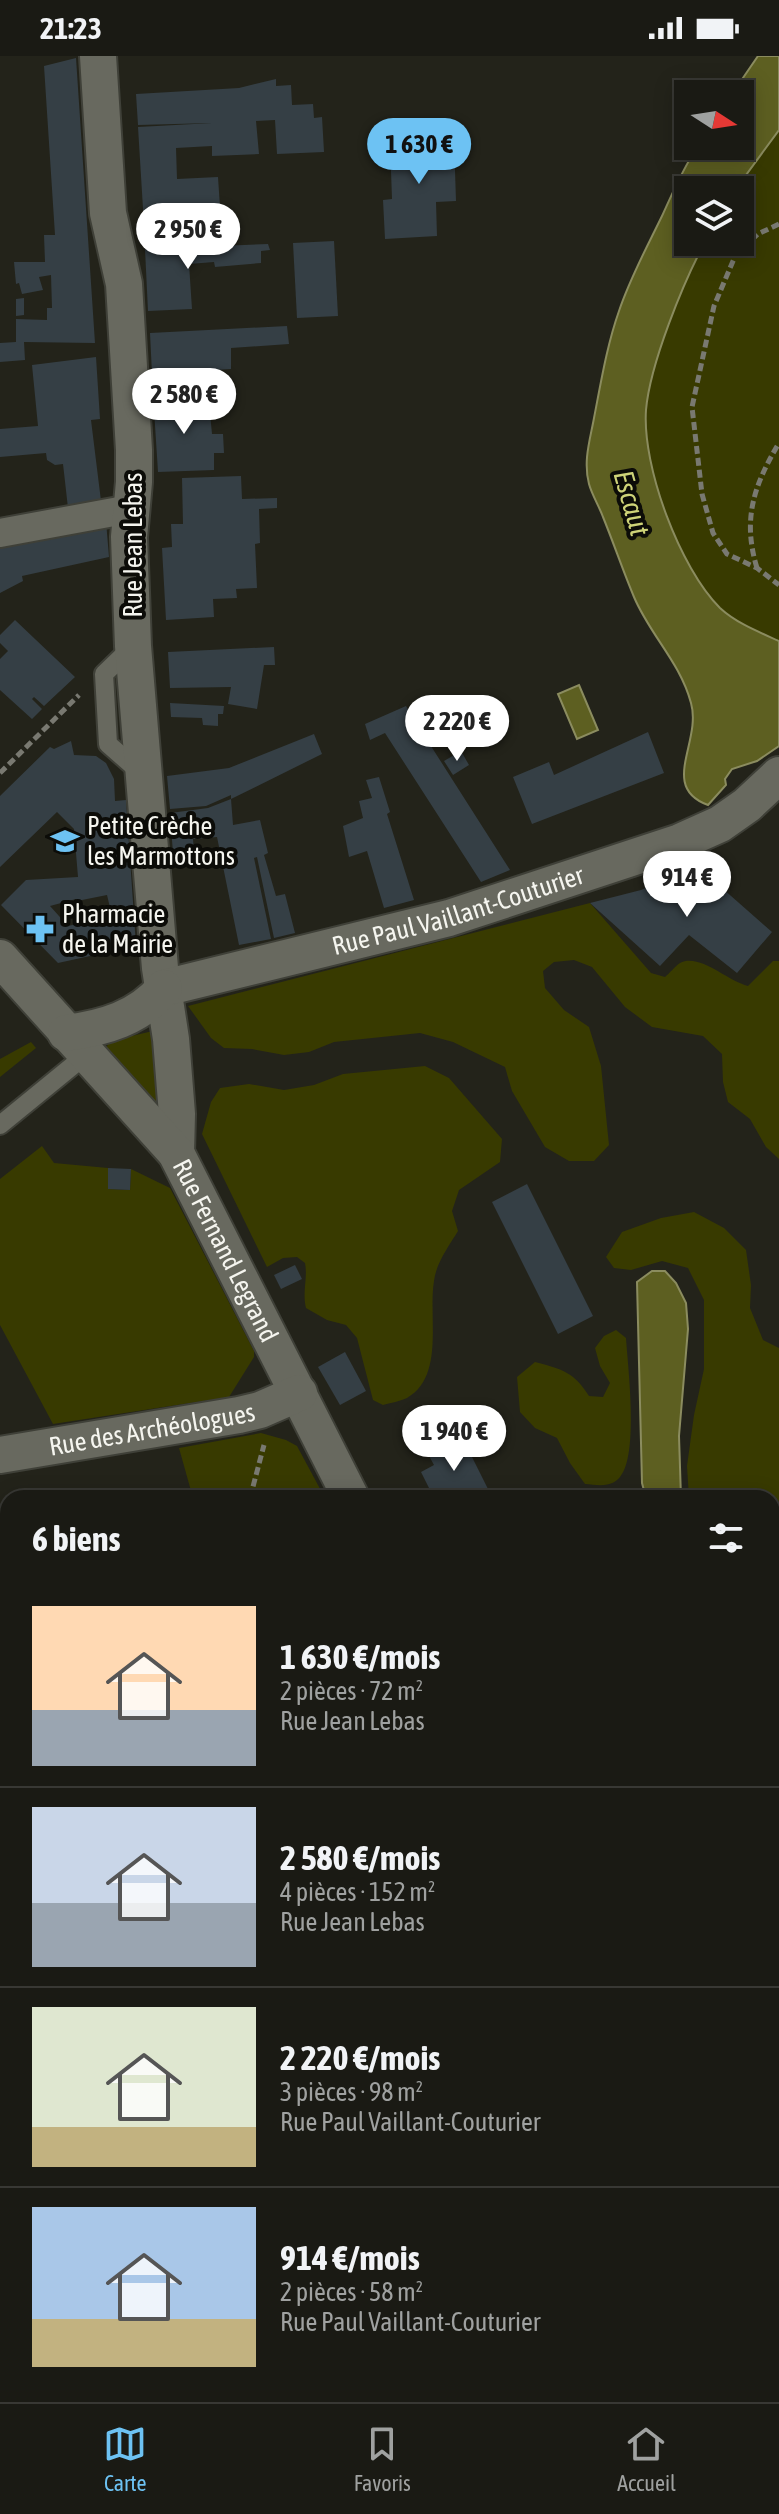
<!DOCTYPE html>
<html lang="fr">
<head>
<meta charset="utf-8">
<style>
	:root { --surface:#1a1a14; --page:#272722; --text:#f1f3f6; --muted:#9fa1a0; --line:#383834; --accent:#6dc2f3 }
	body { margin:0; font-family:"Asap Condensed",sans-serif; background:var(--page); color:var(--text); height:100vh; display:flex; flex-direction:column; font-size:30px; white-space:nowrap }
	* { box-sizing:border-box; margin:0 }
	p { font-size:26px; color:var(--muted) }
	.icon { flex:none; width:44px; height:44px; fill:none; stroke:currentColor; stroke-width:2; stroke-linecap:round; stroke-linejoin:round }
	.map { position:relative; flex:1; overflow:hidden }
	.drawer { position:absolute; left:0px; top:1434px; width:780px; height:912px; display:flex; flex-direction:column; background:var(--surface); border-radius:24px 24px 0 0; box-shadow:0 4px 20px #0003,0 0 0 2px var(--line) }
	.drawer>* { flex:none }
	.needle { width:52px; rotate:102deg }
	.controls { position:absolute; left:674px; top:24px; display:grid; gap:16px }
	.controls a { display:grid; place-items:center; width:80px; height:80px; border-radius:0px; background:var(--surface); box-shadow:0 4px 20px #0003,0 0 0 2px var(--line); font-size:40px }
	.price { position:absolute; translate:-50% -68px; padding:0 18px; border-radius:28px; background:#fff; color:#222; font-size:26px; line-height:52px; filter:drop-shadow(0 2px 4px #0008) }
	.price::after { content:''; position:absolute; left:50%; top:48px; width:24px; height:18px; margin-left:-12px; background:inherit; clip-path:polygon(0 0,100% 0,50% 100%) }
	.price.active { background:var(--accent); color:#111 }
	ul { padding:0; list-style:none }
	li { display:flex; align-items:center; gap:24px; height:200px; padding:0 32px }
	li+li { border-top:2px solid var(--line) }
	li span { display:grid; place-items:center; flex:none; width:224px; height:160px; border-radius:0px; color:#555 }
	li>.icon { margin-inline-start:auto }
	span .icon { width:96px; height:96px; fill:#fffc; stroke-width:1 }
	li b { font-size:34px }
	h2 { display:flex; justify-content:space-between; align-items:center; height:96px; padding:0 32px; font-size:34px }
	.status { display:flex; justify-content:space-between; align-items:center; height:56px; padding:0 40px; background:var(--surface); direction:ltr }
	.status svg { height:22px; fill:currentColor }
	.tabs { display:flex; justify-content:space-around; align-items:center; height:112px; border-top:2px solid var(--line); background:var(--surface); font-size:22px; color:var(--muted) }
	.tabs a { display:grid; justify-items:center; gap:4px }
	.tabs .active { color:var(--accent) }
	.map>svg:first-child { display:block }
</style>
</head>
<body>
<div class="status"><b>21:23</b><svg viewBox="0 0 49 12"><path d="M0 12V9h3v3zM5 12V6h3v6zM10 12V3h3v9zM15 12V0h3v12zM26 1h20v11H26zM47 4h2v5h-2z"/></svg></div>
<div class="map">
<svg width="779" height="2346" viewBox="0 0 779 2346">
	<rect width="100%" height="100%" fill="#23231a"/>
	<!-- green -->
	<g fill="#383a00">
		<path d="M779,74V585C759,576 737,567 720,552C680,512 642,411 646,354C650,308 683,227 705,186H740V134H735Z"/>
		<path d="M590,847L651,917L665,921C670,917 675,910 680,907C700,897 727,925 748,930L773,905H779V1103L766,1091L750,1063L728,1046L723,1026L722,998L703,980L652,971L625,951L592,911L574,904L554,906L543,915L545,932L564,954L589,971L601,1010L609,1089L594,1105H569L545,1091L512,1035L505,1011L453,986L420,977L334,986L309,996L284,999L252,993L224,992L211,982L188,950Z"/>
		<polygon points="153,975 168,1061 104,995 110,985"/>
		<polygon points="31,986 36,992 0,1021 0,1003"/>
		<path d="M425,1010L449,1022L502,1083L500,1106L459,1134L452,1155L458,1175C449,1190 436,1207 434,1225C428,1261 445,1320 407,1342C401,1345 390,1347 383,1349L373,1344L357,1282L346,1269L327,1264L306,1252C302,1236 308,1222 305,1207L297,1201L283,1202L267,1211L202,1078L211,1046L220,1032L249,1028L284,1034L314,1029L343,1018Z"/>
		<polygon points="42,1090 54,1107 108,1112 108,1133 130,1134 131,1113 170,1132 254,1295 254,1301 229,1341 53,1368 0,1269 0,1123"/>
		<polygon points="694,1156 724,1172 746,1194 751,1229 750,1252 763,1284 779,1292 779,1445 772,1451 772,1442 689,1442 687,1410 694,1359 704,1313 704,1244 688,1212 662,1205 631,1214 614,1212 606,1201 622,1176 661,1162"/>
		<path d="M616,1274L626,1282C628,1312 639,1399 620,1421C611,1432 598,1429 585,1428L570,1407L557,1382L535,1372L520,1356L517,1321L535,1306C562,1313 574,1316 589,1340L603,1341L610,1327L600,1310L595,1292L604,1280Z"/>
		<polygon points="261,1377 286,1384 297,1390 325,1442 193,1442 179,1392"/>
		<polygon points="8,1619 8,2338 618,2338 604,2346 0,2346 0,1623"/>
		<polygon points="779,1634 779,1817 772,1813 772,1636"/>
		<polygon points="772,1977 779,2016 779,2217 772,2203"/>
	</g>
	<!-- water -->
	<g fill="#5d5f21" stroke="#8b8c5f" stroke-width="2">
		<path d="M758,0H779V74L735,134H688V186H705C683,227 650,308 646,354C642,411 680,512 720,552C736,567 759,576 779,585V690L757,705L732,713L725,723L726,729L708,749C659,731 702,686 691,647C680,606 650,579 634,541C623,515 614,488 603,461C599,450 592,439 589,428C583,405 590,384 594,362C601,326 607,289 619,255C630,222 647,191 662,160C673,136 683,112 698,90H740V38H732Z"/>
		<polygon points="579,629 598,674 577,683 558,638"/>
		<polygon points="652,1215 665,1215 676,1227 686,1247 688,1273 679,1380 681,1442 646,1442 642,1427 637,1226"/>
		<path d="M772,1510C779,1529 779,1575 772,1592Z"/>
	</g>
	<!-- building -->
	<g fill="#353f45" fill-rule="evenodd">
		<polygon points="76,2 95,287 24,286 25,304 0,306 0,287 16,286 16,263 47,264 47,252 52,252 51,219 39,221 43,234 22,238 19,227 16,228 14,206 45,206 44,179 55,179 44,10"/>
		<polygon points="276,23 276,30 291,29 292,49 313,48 314,62 322,61 324,96 277,98 275,64 256,65 259,98 212,100 212,90 176,92 177,123 218,121 220,151 212,159 202,159 201,167 144,169 138,71 212,67 138,69 136,38 239,32"/>
		<polygon points="433,79 434,85 454,84 456,145 436,146 437,180 385,183 383,144 392,143 390,87 414,86 414,80"/>
		<polygon points="334,185 338,260 297,262 293,187"/>
		<polygon points="268,188 270,194 261,195 261,207 215,211 214,206 189,208 192,253 148,255 145,193"/>
		<polygon points="24,242 24,259 16,260 16,243"/>
		<polygon points="287,270 289,288 231,292 231,313 152,318 150,277"/>
		<polygon points="96,301 100,363 91,364 101,445 68,452 63,408 55,409 47,404 46,397 0,401 0,373 38,370 32,309"/>
		<polygon points="187,336 188,358 210,357 212,378 223,378 224,397 214,397 214,414 158,416 153,338"/>
		<polygon points="241,420 242,443 277,442 277,452 259,453 260,487 255,488 257,532 236,533 237,542 213,543 214,561 166,564 162,492 172,491 171,468 183,468 182,422"/>
		<polygon points="106,465 109,501 22,520 23,525 0,537 0,489"/>
		<polygon points="15,564 75,621 44,650 34,641 32,643 42,653 32,663 0,634 0,603 8,595 0,587 0,579"/>
		<polygon points="274,591 275,609 264,609 257,653 228,648 231,631 170,632 168,596"/>
		<polygon points="170,647 224,650 223,658 218,658 218,670 203,669 202,662 171,661"/>
		<polygon points="406,650 415,665 510,814 481,826 385,677 370,684 365,668"/>
		<polygon points="648,676 664,717 532,768 513,721 549,706 554,719"/>
		<polygon points="314,678 322,698 231,743 231,739 206,750 170,753 167,720 229,712"/>
		<path d="M71,685L74,699L96,700L106,707L114,723L115,745L126,744L136,890L58,907L1,849L26,824L78,821L74,773L57,756L0,811V740L50,691L54,693ZM107,839L112,860L68,870L50,850L76,843L77,845Z"/>
		<polygon points="461,695 469,709 453,719 444,705"/>
		<polygon points="379,721 390,756 387,758 414,844 384,852 367,795 349,801 343,770 363,762 359,745 372,742 366,724"/>
		<polygon points="231,743 233,769 260,764 268,797 264,799 276,840 285,838 295,877 274,882 257,801 254,802 271,883 239,889 217,781 193,783 195,810 174,811 170,757 208,752"/>
		<polygon points="697,810 772,876 737,917 689,879 660,910 590,847 641,834"/>
		<polygon points="108,1112 131,1113 130,1134 108,1133"/>
		<polygon points="527,1128 593,1260 558,1278 492,1146"/>
		<polygon points="295,1209 302,1223 281,1233 274,1219"/>
		<polygon points="345,1296 366,1335 340,1349 318,1311"/>
		<polygon points="462,1381 489,1435 476,1442 434,1442 421,1416 434,1409 428,1398"/>
		<polygon points="8,1467 8,1524 0,1526 0,1469"/>
	</g>
	<g fill="none" stroke-linecap="round" stroke-linejoin="round">
		<defs>
			<g id="service">
				<polyline points="133,590 104,618 108,688 141,717"/>
				<polyline points="0,1069 87,998"/>
			</g>
			<polyline id="pedestrian" points="0,477 130,453"/>
			<g id="minor">
				<polyline points="98,0 108,157 124,228 134,394 134,426 129,481 133,590 160,912 171,983 177,1058 176,1097"/>
				<path id="s1" d="M0,902L176,1097L351,1442"/>
				<path id="s2" d="M164,932L449,862L680,786L720,768L747,749L779,719"/>
				<path d="M66,977C104,972 139,962 164,932"/>
				<path id="s3" d="M0,1399L239,1359L260,1354L299,1337"/>
				<polyline points="772,2267 779,2281"/>
			</g>
		</defs>
		<!-- service casing -->
		<use href="#service" stroke="#3f4038" stroke-width="22"/>
		<!-- pedestrian casing -->
		<use href="#pedestrian" stroke="#3f4038" stroke-width="32"/>
		<!-- minor casing -->
		<use href="#minor" stroke="#3f4038" stroke-width="40"/>
		<!-- path -->
		<g stroke="#797971" stroke-width="5" stroke-dasharray="8 4" stroke-linecap="butt">
			<polyline points="779,168 758,178 736,198 714,250 692,351 702,438 713,477 727,498 757,512 779,529"/>
			<path d="M757,512C742,463 754,429 779,387"/>
			<polyline points="0,717 79,639"/>
			<polyline points="250,1442 264,1389"/>
			<polyline points="8,1956 3,1982 8,2008"/>
			<polyline points="0,2321 8,2318"/>
			<polyline points="152,2338 158,2346"/>
		</g>
		<!-- service -->
		<use href="#service" stroke="#68695f" stroke-width="18"/>
		<!-- pedestrian -->
		<use href="#pedestrian" stroke="#68695f" stroke-width="28"/>
		<!-- minor -->
		<use href="#minor" stroke="#68695f" stroke-width="36"/>
	</g>
	<!-- icons -->
	<defs>
		<symbol id="school-bare" viewBox="-9 -9 18 18"><path d="M0-5L7-2L0 1L-7-2ZM-4 1L0 2.5L4 1V4Q0 6-4 4Z" fill="#6dc2f3" stroke="#0c0c08" stroke-width="2.5" paint-order="stroke"/></symbol>
		<symbol id="pharmacy-bare" viewBox="-9 -9 18 18"><path d="M-2-6h4v4h4v4h-4v4h-4v-4h-4v-4h4Z" fill="#6dc2f3" stroke="#0c0c08" stroke-width="2.5" paint-order="stroke"/></symbol>
	</defs>
	<g fill-rule="evenodd">
		<use href="#school-bare" x="45" y="765" width="40" height="40"/>
		<use href="#pharmacy-bare" x="20" y="853" width="40" height="40"/>
	</g>
	<g text-anchor="middle" stroke-width="8" stroke-linejoin="round" paint-order="stroke">
		<!-- street labels -->
		<g font-size="26" fill="#f5f5ef" stroke="#0c0c08">
			<text transform="translate(133 489) rotate(-90)" y="9">Rue Jean Lebas</text>
			<text dy="9" stroke="none"><textPath href="#s2" startOffset="304">Rue Paul Vaillant-Couturier</textPath></text>
			<text dy="9" stroke="none"><textPath href="#s1" startOffset="372">Rue Fernand Legrand</textPath></text>
			<text dy="9" stroke="none"><textPath href="#s3" startOffset="154">Rue des Archéologues</textPath></text>
		</g>
		<!-- poi labels -->
		<g font-size="26" fill="#f5f5ef" stroke="#0c0c08" text-anchor="start">
			<text x="87" y="779">Petite Crèche<tspan x="87" dy="30">les Marmottons</tspan></text>
			<text x="62" y="867">Pharmacie<tspan x="62" dy="30">de la Mairie</tspan></text>
		</g>
		<!-- water labels -->
		<g font-size="28" font-style="italic" fill="#ced378" stroke="#0c0c08">
			<text transform="translate(632 447) rotate(74)" y="10">Escaut</text>
		</g>
	</g>
</svg>
<div class="controls">
<a><svg class="needle" viewBox="-14 -14 28 28"><path d="M0-13l5 13h-10z" fill="#e53935"/><path d="M0 13l5-13h-10z" fill="#9fa1a0"/></svg></a>
<a><svg class="icon" aria-label="layers" viewBox="0 0 24 24"><path d="M12 4l9 5-9 5-9-5zM3 14l9 5 9-5"/></svg></a>
</div>
<b class="price active" style="left:419px;top:130px">1 630 €</b>
<b class="price" style="left:188px;top:215px">2 950 €</b>
<b class="price" style="left:184px;top:380px">2 580 €</b>
<b class="price" style="left:457px;top:707px">2 220 €</b>
<b class="price" style="left:687px;top:863px">914 €</b>
<b class="price" style="left:454px;top:1417px">1 940 €</b>
<section class="drawer">
<h2>6 biens<svg class="icon" aria-label="filters" viewBox="0 0 24 24"><path d="M4 7h16M4 17h16"/><circle cx="9" cy="7" r="2"/><circle cx="15" cy="17" r="2"/></svg></h2>
<ul>
<li><span style="background:linear-gradient(#ffd9b3 65%,#9aa5b1 0)"><svg class="icon" aria-label="home" viewBox="0 0 24 24"><path d="M3 11l9-7 9 7M6 9v11h12V9"/></svg></span><div><b>1 630 €/mois</b><p>2 pièces · 72 m²</p><p>Rue Jean Lebas</p></div></li>
<li><span style="background:linear-gradient(#c9d6e8 60%,#9aa5b1 0)"><svg class="icon" aria-label="home" viewBox="0 0 24 24"><path d="M3 11l9-7 9 7M6 9v11h12V9"/></svg></span><div><b>2 580 €/mois</b><p>4 pièces · 152 m²</p><p>Rue Jean Lebas</p></div></li>
<li><span style="background:linear-gradient(#dfe7d0 75%,#c2b280 0)"><svg class="icon" aria-label="home" viewBox="0 0 24 24"><path d="M3 11l9-7 9 7M6 9v11h12V9"/></svg></span><div><b>2 220 €/mois</b><p>3 pièces · 98 m²</p><p>Rue Paul Vaillant-Couturier</p></div></li>
<li><span style="background:linear-gradient(#a9c7e8 70%,#c2b280 0)"><svg class="icon" aria-label="home" viewBox="0 0 24 24"><path d="M3 11l9-7 9 7M6 9v11h12V9"/></svg></span><div><b>914 €/mois</b><p>2 pièces · 58 m²</p><p>Rue Paul Vaillant-Couturier</p></div></li>
</ul>
</section>
</div>
<nav class="tabs">
<a class="active"><svg class="icon" aria-label="map" viewBox="0 0 24 24"><path d="M3 6l6-2 6 2 6-2v14l-6 2-6-2-6 2zM9 4v14M15 6v14"/></svg>Carte</a>
<a><svg class="icon" aria-label="saved" viewBox="0 0 24 24"><path d="M7 4h10v16l-5-4-5 4z"/></svg>Favoris</a>
<a><svg class="icon" aria-label="home" viewBox="0 0 24 24"><path d="M3 11l9-7 9 7M6 9v11h12V9"/></svg>Accueil</a>
</nav>
</body>
</html>
